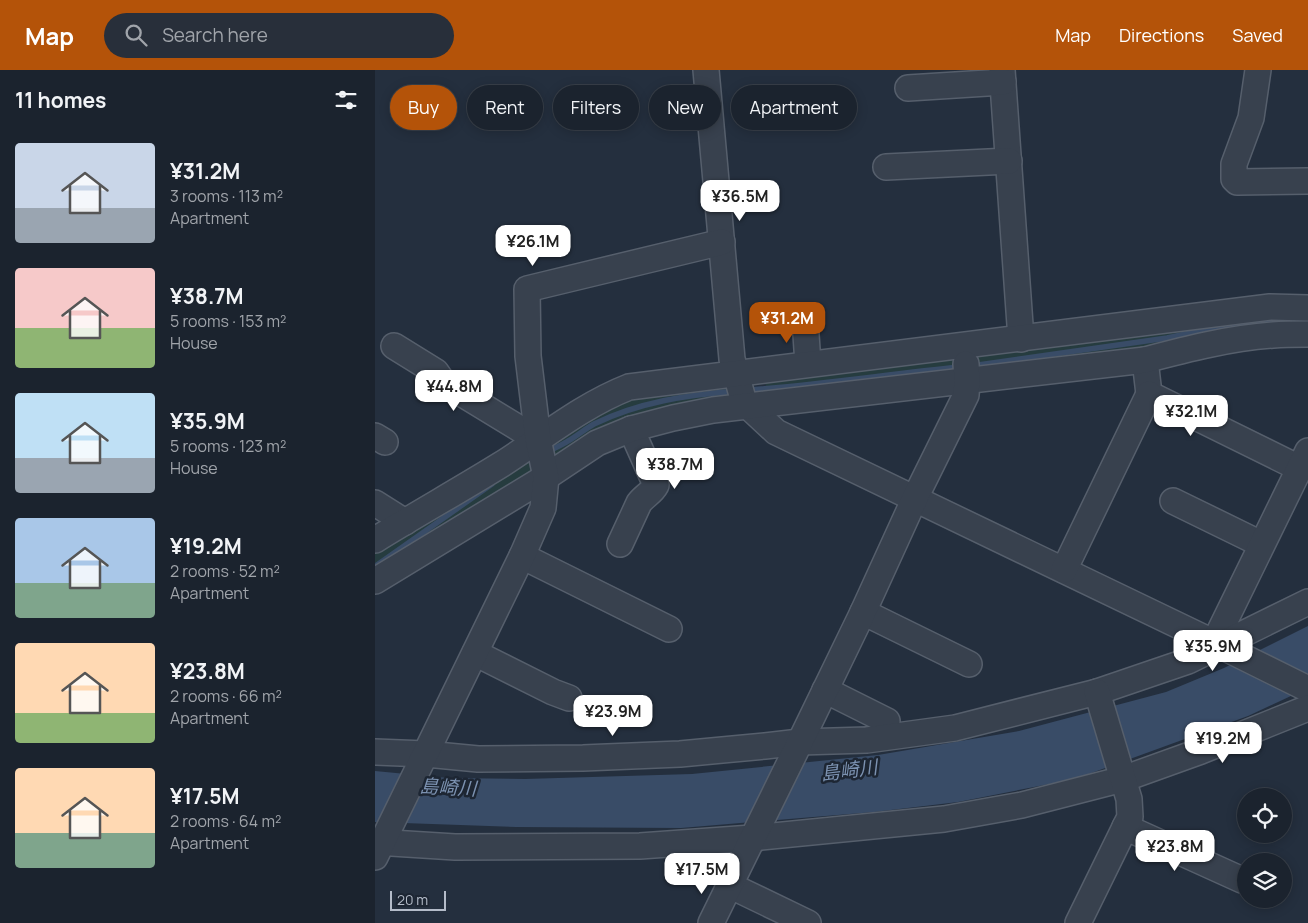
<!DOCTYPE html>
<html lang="en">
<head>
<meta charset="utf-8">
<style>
	:root { --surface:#1b232e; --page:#282f3a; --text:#f1f3f6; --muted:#a0a4aa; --line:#39404a; --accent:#b45309 }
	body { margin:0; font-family:Manrope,"Noto Sans JP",sans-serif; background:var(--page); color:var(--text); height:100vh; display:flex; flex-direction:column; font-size:19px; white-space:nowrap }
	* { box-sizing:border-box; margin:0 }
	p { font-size:16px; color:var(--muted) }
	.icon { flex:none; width:28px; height:28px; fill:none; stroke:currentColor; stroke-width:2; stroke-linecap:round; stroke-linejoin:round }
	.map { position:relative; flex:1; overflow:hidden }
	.sheet { display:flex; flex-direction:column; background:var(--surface); width:375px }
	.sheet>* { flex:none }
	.top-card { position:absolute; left:15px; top:15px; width:475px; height:45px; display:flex; gap:10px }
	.tools { position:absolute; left:862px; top:718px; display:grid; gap:10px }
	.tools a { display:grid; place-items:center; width:55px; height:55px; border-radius:50%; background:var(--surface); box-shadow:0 2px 12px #0003,0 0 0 1px var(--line); font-size:25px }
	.scale { position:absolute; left:15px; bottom:12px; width:56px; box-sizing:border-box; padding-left:5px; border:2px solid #b4bcc9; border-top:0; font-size:14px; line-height:18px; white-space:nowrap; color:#b4bcc9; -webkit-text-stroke:4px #1d2633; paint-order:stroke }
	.price { position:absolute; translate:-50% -42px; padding:0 11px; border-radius:10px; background:#fff; color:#222; font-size:16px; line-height:32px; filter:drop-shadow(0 1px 2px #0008) }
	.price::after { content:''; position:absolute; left:50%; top:30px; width:15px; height:11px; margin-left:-8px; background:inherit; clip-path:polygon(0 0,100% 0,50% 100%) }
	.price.current { background:var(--accent); color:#fff }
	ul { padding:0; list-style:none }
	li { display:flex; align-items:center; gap:15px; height:125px; padding:0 15px }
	li span { display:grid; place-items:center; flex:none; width:140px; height:100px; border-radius:5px; color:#555 }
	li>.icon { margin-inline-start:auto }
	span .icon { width:60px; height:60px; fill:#fffc; stroke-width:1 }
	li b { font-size:21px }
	h2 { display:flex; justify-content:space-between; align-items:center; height:60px; padding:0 15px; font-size:21px }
	.chip { padding:0 18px; border-radius:22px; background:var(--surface); box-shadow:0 2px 12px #0003,0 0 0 1px var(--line); font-size:18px; line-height:45px }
	.chip.current { background:var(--accent); color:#fff }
	header { display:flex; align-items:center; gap:30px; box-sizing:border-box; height:70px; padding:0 25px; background:var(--accent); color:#fff }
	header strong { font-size:24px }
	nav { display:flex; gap:28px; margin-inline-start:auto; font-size:18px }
	.search { width:350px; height:45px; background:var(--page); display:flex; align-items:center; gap:12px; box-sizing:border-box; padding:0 18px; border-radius:28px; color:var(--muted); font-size:19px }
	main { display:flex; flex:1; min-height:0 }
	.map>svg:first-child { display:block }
</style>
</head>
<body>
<header>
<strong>Map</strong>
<div class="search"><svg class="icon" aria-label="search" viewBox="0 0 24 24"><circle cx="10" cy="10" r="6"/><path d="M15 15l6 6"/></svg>Search here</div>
<nav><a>Map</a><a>Directions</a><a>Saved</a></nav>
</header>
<main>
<section class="sheet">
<h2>11 homes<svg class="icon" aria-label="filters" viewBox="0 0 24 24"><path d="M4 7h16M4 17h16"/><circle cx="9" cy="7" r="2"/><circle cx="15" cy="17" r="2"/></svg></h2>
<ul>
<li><span style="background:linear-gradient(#c9d6e8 65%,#9aa5b1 0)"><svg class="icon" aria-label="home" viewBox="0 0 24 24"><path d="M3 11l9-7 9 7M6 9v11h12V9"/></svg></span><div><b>¥31.2M</b><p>3 rooms · 113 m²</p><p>Apartment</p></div></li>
<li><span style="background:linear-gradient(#f6c9c9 60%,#8fb573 0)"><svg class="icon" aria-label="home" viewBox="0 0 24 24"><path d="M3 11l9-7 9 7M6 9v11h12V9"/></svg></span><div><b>¥38.7M</b><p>5 rooms · 153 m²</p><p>House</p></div></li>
<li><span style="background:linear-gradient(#bfe0f5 65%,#9aa5b1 0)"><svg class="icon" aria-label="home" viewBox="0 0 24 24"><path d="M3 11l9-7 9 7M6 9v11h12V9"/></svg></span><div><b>¥35.9M</b><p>5 rooms · 123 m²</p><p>House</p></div></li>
<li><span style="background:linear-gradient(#a9c7e8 65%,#7fa58c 0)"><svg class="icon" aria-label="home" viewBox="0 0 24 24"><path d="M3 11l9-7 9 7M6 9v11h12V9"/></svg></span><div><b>¥19.2M</b><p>2 rooms · 52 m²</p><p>Apartment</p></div></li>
<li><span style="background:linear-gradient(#ffd9b3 70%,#8fb573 0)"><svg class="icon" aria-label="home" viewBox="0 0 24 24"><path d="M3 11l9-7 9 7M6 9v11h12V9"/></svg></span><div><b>¥23.8M</b><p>2 rooms · 66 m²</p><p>Apartment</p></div></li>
<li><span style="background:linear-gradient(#ffd9b3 65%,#7fa58c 0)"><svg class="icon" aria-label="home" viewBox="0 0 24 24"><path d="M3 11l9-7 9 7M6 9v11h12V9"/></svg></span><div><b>¥17.5M</b><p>2 rooms · 64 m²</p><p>Apartment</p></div></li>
</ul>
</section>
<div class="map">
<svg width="933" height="853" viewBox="0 0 933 853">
	<rect width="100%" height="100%" fill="#242f3e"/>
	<!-- green -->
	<g fill="#263c3f">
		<polygon points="933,245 933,257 765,280 393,322 389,310 876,247"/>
		<polygon points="348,312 356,332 251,351 0,504 0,479 254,325"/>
	</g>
	<!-- water -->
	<polygon fill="#394c67" points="933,556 933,618 873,646 700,709 583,732 499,742 306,758 141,757 0,752 0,701 73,708 150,709 317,704 503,685 644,661 791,622 849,598"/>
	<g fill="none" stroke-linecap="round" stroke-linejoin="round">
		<!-- stream -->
		<g stroke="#394c67" stroke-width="5.5">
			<polyline points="596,296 792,268 844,257 896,251 931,250"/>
			<path d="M373,320C443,315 514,304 584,297"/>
			<path d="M173,382C179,378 187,375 193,371C202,366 210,359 219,354C264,332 312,325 361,321"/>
			<polyline points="2,495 117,414"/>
		</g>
		<defs>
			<g id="minor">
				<polyline points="331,0 357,289 368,329 373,336 401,362 846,576 933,619"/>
				<polyline points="627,0 646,269"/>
				<polyline points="883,0 876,48 859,94 859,109 862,112 933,111"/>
				<polyline points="533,18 628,12"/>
				<polyline points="511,97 634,91"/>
				<polyline points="430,250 433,294"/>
				<polyline points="19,276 61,302 68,312 145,359 163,369"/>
				<polyline points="770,290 774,324 924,398"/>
				<polyline points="0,366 10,372"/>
				<polyline points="798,431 886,474"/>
				<polyline points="0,433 30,452"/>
				<path d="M0,470C42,444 85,420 127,394C169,367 208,335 254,317L895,237L933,238"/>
				<path d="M245,474L264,433C269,426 277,423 281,415L256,359"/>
				<polyline points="147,486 294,559"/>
				<polyline points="689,500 774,324"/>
				<path d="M0,511L171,407L222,373L256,359L298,348L338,340L770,290C812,279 855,268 898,265C910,264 922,264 933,264"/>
				<polyline points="488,542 594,594"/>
				<polyline points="839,573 933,381"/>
				<polyline points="100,583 178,622 194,628"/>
				<polyline points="450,620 512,651"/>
				<polyline points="0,682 51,684 103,689 208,688 305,684 390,676 425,672 492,670 580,658 722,622 813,591 933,532"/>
				<polyline points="750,757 867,810"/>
				<polyline points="0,772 80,777 265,776 377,768 569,749 647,735 748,709 826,681 933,638"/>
				<polyline points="0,787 147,486 168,438 171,407 163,369 153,286 152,219 347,172"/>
				<polyline points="354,815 433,853"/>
				<polyline points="336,853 425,672 488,542 540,428 591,325 592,310 591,294"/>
				<polyline points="703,853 755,747 754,729 748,709 722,622"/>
			</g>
		</defs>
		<!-- minor casing -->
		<use href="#minor" stroke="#565f6c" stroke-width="28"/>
		<!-- minor -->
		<use href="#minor" stroke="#38414e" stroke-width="25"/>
	</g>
	<g text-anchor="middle" stroke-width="5" stroke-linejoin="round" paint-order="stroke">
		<!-- water labels -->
		<g font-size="19" font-style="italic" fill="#7c92b1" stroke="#1d2633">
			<text transform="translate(474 700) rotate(-7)" y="7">島崎川</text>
			<text transform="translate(73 717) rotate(3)" y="7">島崎川</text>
		</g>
	</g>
</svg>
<div class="tools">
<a><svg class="icon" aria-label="locate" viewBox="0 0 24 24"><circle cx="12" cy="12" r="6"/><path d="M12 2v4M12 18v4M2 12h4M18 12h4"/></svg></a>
<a><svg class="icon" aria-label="layers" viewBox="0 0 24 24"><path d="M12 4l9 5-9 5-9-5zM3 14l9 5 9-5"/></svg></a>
</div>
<div class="scale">20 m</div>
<b class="price" style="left:365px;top:152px">¥36.5M</b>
<b class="price" style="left:158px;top:197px">¥26.1M</b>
<b class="price current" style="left:412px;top:274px">¥31.2M</b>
<b class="price" style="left:79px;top:342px">¥44.8M</b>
<b class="price" style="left:816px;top:367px">¥32.1M</b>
<b class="price" style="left:300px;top:420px">¥38.7M</b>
<b class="price" style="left:838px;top:602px">¥35.9M</b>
<b class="price" style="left:238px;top:667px">¥23.9M</b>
<b class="price" style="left:848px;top:694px">¥19.2M</b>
<b class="price" style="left:800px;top:802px">¥23.8M</b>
<b class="price" style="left:327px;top:825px">¥17.5M</b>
<div class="top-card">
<a class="chip current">Buy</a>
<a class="chip">Rent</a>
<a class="chip">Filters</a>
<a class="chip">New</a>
<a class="chip">Apartment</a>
</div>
</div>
</main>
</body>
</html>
